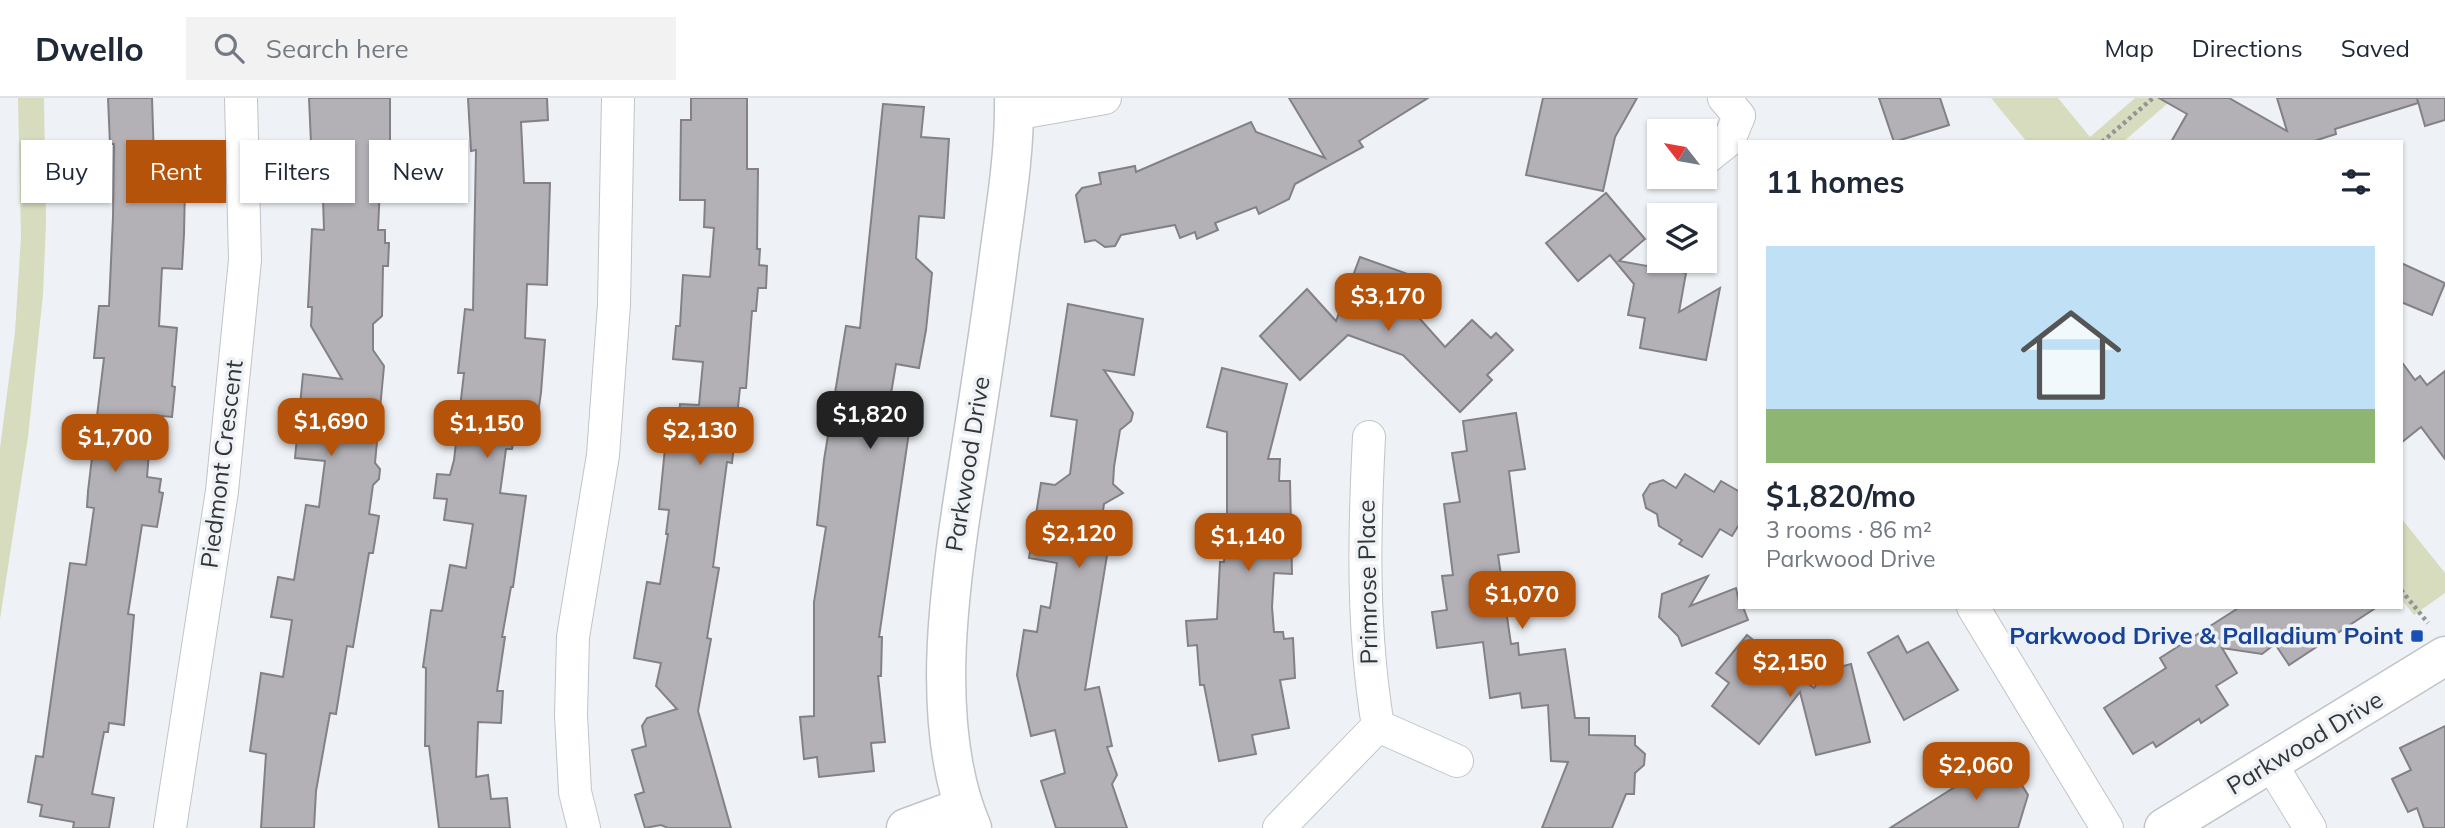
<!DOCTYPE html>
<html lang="en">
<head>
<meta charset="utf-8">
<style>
	:root { --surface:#fff; --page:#f2f2f3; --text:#1f2937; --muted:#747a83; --line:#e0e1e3; --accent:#b45309 }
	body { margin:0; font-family:Mulish,sans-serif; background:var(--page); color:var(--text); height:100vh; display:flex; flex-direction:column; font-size:26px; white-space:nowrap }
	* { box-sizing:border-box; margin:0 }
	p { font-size:23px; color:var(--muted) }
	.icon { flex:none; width:38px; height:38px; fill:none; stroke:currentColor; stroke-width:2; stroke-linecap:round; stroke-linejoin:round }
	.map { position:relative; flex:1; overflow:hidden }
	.sheet { position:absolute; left:1738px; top:42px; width:665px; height:469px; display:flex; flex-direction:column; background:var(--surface); border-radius:0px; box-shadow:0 2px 5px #0004 }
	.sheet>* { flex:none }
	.banner { position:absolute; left:21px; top:42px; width:665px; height:63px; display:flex; gap:14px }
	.needle { width:46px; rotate:301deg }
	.controls { position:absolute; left:1647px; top:21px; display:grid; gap:14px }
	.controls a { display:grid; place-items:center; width:70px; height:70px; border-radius:0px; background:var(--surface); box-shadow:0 2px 5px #0004; font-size:35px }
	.price { position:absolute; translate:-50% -60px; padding:0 16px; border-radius:14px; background:var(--accent); color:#fff; font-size:23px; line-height:46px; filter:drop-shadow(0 2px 4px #0008) }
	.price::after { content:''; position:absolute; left:50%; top:42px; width:21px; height:16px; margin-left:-10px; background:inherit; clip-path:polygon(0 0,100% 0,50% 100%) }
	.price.active { background:#222; color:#fff }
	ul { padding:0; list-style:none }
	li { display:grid; align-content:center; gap:14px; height:371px; padding:0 28px }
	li+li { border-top:2px solid var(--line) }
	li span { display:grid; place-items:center; height:217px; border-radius:0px; color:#555 }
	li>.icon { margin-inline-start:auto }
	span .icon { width:126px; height:126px; fill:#fffc; stroke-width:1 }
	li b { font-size:30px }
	h2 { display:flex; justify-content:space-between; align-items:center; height:84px; padding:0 28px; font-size:30px }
	.chip { padding:0 24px; border-radius:0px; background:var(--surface); box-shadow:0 2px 5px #0004; font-size:24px; line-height:63px }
	.chip.active { background:var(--accent); color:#fff }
	header { display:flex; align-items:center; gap:42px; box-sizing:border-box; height:98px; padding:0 35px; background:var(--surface); border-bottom:2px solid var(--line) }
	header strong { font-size:33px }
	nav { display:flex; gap:38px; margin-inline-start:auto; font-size:24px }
	.search { width:490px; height:63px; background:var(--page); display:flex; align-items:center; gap:18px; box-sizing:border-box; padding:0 24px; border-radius:0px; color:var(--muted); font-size:26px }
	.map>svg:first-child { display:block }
</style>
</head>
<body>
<header>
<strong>Dwello</strong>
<div class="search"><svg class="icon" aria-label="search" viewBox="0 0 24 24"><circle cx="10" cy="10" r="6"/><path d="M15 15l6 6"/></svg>Search here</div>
<nav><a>Map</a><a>Directions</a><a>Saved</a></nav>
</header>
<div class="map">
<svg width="2445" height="730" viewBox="0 0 2445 730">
	<rect width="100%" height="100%" fill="#eef2f6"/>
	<!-- green -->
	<g fill="#d6dcbd">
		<polygon points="18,0 44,0 46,125 43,196 28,339 0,521 0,350 15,234 21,139"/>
		<polygon points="1991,0 2058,0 2090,39 2135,0 2174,0 2123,44 2027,44"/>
		<polygon points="2401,420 2445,475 2445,495 2414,517 2401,501"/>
	</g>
	<!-- building -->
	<g fill="#b3b1b6" stroke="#838186" stroke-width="2">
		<polygon points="108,0 152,0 154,61 164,61 163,87 185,88 184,136 182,171 162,170 159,228 177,230 172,288 175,289 172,319 152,317 147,379 161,381 159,394 163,395 157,429 142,427 128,516 134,517 124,627 109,625 108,634 104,634 92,696 114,700 109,730 73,730 74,724 40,718 42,707 28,704 36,658 43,659 70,465 86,467 94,410 87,409 88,393 104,260 94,260 99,208 109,208 113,119 114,46 110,46"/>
		<polygon points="309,0 390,0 390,66 381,66 378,132 385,132 385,145 389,145 388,168 383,168 382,218 373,226 373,252 384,268 375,365 380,371 379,381 373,387 369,416 379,418 373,455 369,455 353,549 347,548 336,616 330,615 316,693 314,730 261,730 266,656 250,653 261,575 283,579 292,522 271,519 278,479 294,482 306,407 319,409 325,363 295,360 303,276 342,281 311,228 312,209 308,209 312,131 324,132 322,67 312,67"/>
		<polygon points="468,0 547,0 548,22 521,24 524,85 550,85 547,187 527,186 525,240 545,242 541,295 535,335 515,333 512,351 506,351 500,395 526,398 513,489 511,489 502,539 505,539 497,593 503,593 501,625 478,624 476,679 488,677 491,701 507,700 510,730 439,730 429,648 425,648 426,570 423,569 431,512 442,513 450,467 466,470 473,426 444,422 447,401 434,400 437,376 450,377 454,362 464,275 458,275 465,211 473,212 476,52 471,53"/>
		<polygon points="691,0 747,0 747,71 758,71 757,151 760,151 759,167 767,168 766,190 758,190 756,213 752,213 746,290 740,290 732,365 727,364 713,469 719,470 707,540 711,541 698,613 731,730 668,730 661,727 645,730 635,697 644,694 632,652 646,648 642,628 647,620 677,611 656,588 661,565 634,560 647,484 660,486 668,436 666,436 669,412 659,411 667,330 678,331 680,306 699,307 703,264 673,261 676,228 680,228 683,177 710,179 714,130 704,129 705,102 680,102 681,22 691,22"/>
		<polygon points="1289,0 1428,0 1359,43 1363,49 1295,86 1289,101 1259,116 1256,109 1215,125 1218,132 1197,141 1195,134 1180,140 1175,127 1121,137 1115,148 1105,149 1095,142 1085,144 1076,97 1082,90 1101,86 1099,75 1135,68 1136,74 1251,24 1256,34 1325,60"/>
		<polygon points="1543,0 1637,0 1615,39 1603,93 1526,77"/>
		<polygon points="1879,0 1940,0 1949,27 1894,44"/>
		<polygon points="2159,0 2229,0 2287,33 2277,0 2417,0 2418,5 2335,31 2336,36 2311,44 2171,44 2187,16"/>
		<polygon points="2417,0 2445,0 2445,22 2425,28"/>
		<polygon points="883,6 924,9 921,39 949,41 944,120 919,118 916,160 932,175 926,232 919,270 896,266 885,331 909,334 879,539 882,539 881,578 878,578 885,644 871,645 874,673 819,679 817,659 804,661 800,619 814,618 814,504 826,429 817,427 824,362 846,228 860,230"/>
		<polygon points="1606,95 1645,141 1619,163 1686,175 1679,214 1720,190 1706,262 1640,250 1645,220 1628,217 1634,186 1610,157 1578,183 1546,145"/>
		<polygon points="1360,159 1433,185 1420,221 1445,249 1472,222 1491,240 1496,235 1513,252 1487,277 1492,282 1460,314 1403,257 1348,237 1300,282 1260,238 1307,191 1336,223"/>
		<polygon points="2401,165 2445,185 2432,217 2401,204"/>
		<polygon points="1068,206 1143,221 1134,277 1104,272 1133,315 1131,323 1120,332 1114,369 1113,386 1123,395 1104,406 1099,438 1110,439 1085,592 1099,589 1112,648 1107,649 1117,677 1112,686 1127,730 1056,730 1041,683 1065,675 1055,632 1031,638 1017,577 1024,532 1037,534 1041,508 1050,510 1057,465 1029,460 1041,385 1055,387 1070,376 1077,322 1051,318"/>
		<polygon points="2401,263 2415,282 2420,278 2427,287 2445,273 2445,361 2421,329 2401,345"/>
		<polygon points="1222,270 1287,286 1268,361 1280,361 1279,383 1290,383 1292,476 1274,475 1272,509 1274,534 1283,534 1284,541 1293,540 1295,580 1280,582 1289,630 1252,637 1256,656 1219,663 1204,587 1200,587 1197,547 1188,548 1186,523 1217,521 1220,464 1224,464 1227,419 1227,334 1207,329"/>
		<polygon points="1516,315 1525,371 1509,373 1519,454 1498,457 1511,546 1518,545 1519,557 1565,551 1575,620 1589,620 1589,637 1635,638 1635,647 1645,656 1644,667 1635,675 1634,696 1626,696 1612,730 1542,730 1568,664 1551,663 1548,607 1522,610 1520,595 1490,600 1483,544 1437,550 1432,514 1447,512 1442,478 1453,477 1444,406 1460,404 1452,355 1467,353 1463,323"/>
		<polygon points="1685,376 1714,394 1721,383 1740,394 1740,425 1732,438 1720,431 1702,459 1679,446 1682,442 1659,428 1657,416 1646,410 1643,397 1650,386 1663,382 1676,390"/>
		<polygon points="1708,478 1690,508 1736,490 1740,509 1743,509 1748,522 1682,548 1678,538 1659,519 1662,496"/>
		<polygon points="2240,509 2377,509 2289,567 2275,546 2262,556 2222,550 2237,575 2216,588 2228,607 2201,625 2199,621 2156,649 2153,644 2133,656 2104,610 2166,570 2160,560"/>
		<polygon points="1747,537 1814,590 1824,573 1851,566 1870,644 1816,657 1800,594 1759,646 1712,608 1729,585 1716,575"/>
		<polygon points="1898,538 1907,555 1928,544 1958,592 1904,622 1868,555"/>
		<polygon points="2445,628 2445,730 2424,730 2417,710 2408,714 2392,681 2411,672 2400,650"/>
		<polygon points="2006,662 2028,697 2018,730 1890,730 1969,680 1971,669 1981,663 1998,667"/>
	</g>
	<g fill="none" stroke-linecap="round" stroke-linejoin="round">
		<defs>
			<g id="minor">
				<polyline points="1014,16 1105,0"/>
				<polyline points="1704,62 1729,42 1739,18 1724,0"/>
				<path d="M1369,339C1364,436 1362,532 1378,628"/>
				<polyline points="1973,509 2107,730"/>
				<polyline points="1378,628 1457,663"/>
				<polyline points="2271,666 2310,730"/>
				<polyline points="170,730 222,393 245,162 241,0"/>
				<polyline points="584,730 575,694 571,617 573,539 603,357 614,206 618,0"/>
				<polyline points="1279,730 1378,628"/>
			</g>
			<g id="tertiary">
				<polyline points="906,730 963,709"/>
				<path d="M972,730C930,632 948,497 964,395C976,316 989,237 999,158C1006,106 1015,53 1014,0"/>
				<polyline points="2164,730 2445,558"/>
			</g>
		</defs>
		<!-- minor casing -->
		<use href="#minor" stroke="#c0c4c8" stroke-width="34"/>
		<!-- tertiary casing -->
		<use href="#tertiary" stroke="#c0c4c8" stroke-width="41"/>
		<!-- path -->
		<g stroke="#929598" stroke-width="4.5" stroke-dasharray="3.5 3.5" stroke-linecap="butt">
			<polyline points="2102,44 2153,0"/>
			<polyline points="2401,492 2428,525"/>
		</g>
		<!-- minor -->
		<use href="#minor" stroke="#fff" stroke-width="32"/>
		<!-- tertiary -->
		<use href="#tertiary" stroke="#fff" stroke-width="38"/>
	</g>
	<!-- markers -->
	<rect fill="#1a4fb4" stroke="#eef2f6" stroke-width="2.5" x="2410" y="531" width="14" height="14" rx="3.5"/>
	<g text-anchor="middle" stroke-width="7" stroke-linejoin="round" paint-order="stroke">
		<!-- street labels -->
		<g font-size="24" fill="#343537" stroke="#eef2f6">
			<text transform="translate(222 366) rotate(-83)" y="8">Piedmont Crescent</text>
			<text transform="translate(968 366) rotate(-81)" y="8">Parkwood Drive</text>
			<text transform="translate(1368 484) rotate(-91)" y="8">Primrose Place</text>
			<text transform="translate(2305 645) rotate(-31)" y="8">Parkwood Drive</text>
		</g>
		<!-- transit labels -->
		<g font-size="24" font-weight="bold" fill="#164399" stroke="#eef2f6" text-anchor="end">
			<text x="2403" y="546">Parkwood Drive &amp; Palladium Point</text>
		</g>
	</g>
</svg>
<div class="controls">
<a><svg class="needle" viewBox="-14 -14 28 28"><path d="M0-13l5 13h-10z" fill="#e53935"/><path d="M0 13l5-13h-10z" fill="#747a83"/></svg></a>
<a><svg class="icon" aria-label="layers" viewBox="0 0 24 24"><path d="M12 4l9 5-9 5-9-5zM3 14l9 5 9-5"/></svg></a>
</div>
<b class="price" style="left:1388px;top:235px">$3,170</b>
<b class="price active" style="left:870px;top:353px">$1,820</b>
<b class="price" style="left:331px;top:360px">$1,690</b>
<b class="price" style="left:487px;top:362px">$1,150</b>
<b class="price" style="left:700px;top:369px">$2,130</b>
<b class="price" style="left:115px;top:376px">$1,700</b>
<b class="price" style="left:1079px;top:472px">$2,120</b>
<b class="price" style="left:1248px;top:475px">$1,140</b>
<b class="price" style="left:1522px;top:533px">$1,070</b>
<b class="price" style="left:1790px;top:601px">$2,150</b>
<b class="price" style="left:1976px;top:704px">$2,060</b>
<div class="banner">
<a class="chip">Buy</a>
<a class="chip active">Rent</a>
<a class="chip">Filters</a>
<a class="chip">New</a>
</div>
<section class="sheet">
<h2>11 homes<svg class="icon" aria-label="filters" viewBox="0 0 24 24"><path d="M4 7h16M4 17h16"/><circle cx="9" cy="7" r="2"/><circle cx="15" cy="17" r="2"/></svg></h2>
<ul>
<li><span style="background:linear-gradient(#bfe0f5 75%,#8fb573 0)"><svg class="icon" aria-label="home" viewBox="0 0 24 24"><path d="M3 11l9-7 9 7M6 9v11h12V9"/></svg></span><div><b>$1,820/mo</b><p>3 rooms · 86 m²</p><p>Parkwood Drive</p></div></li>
</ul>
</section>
</div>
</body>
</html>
